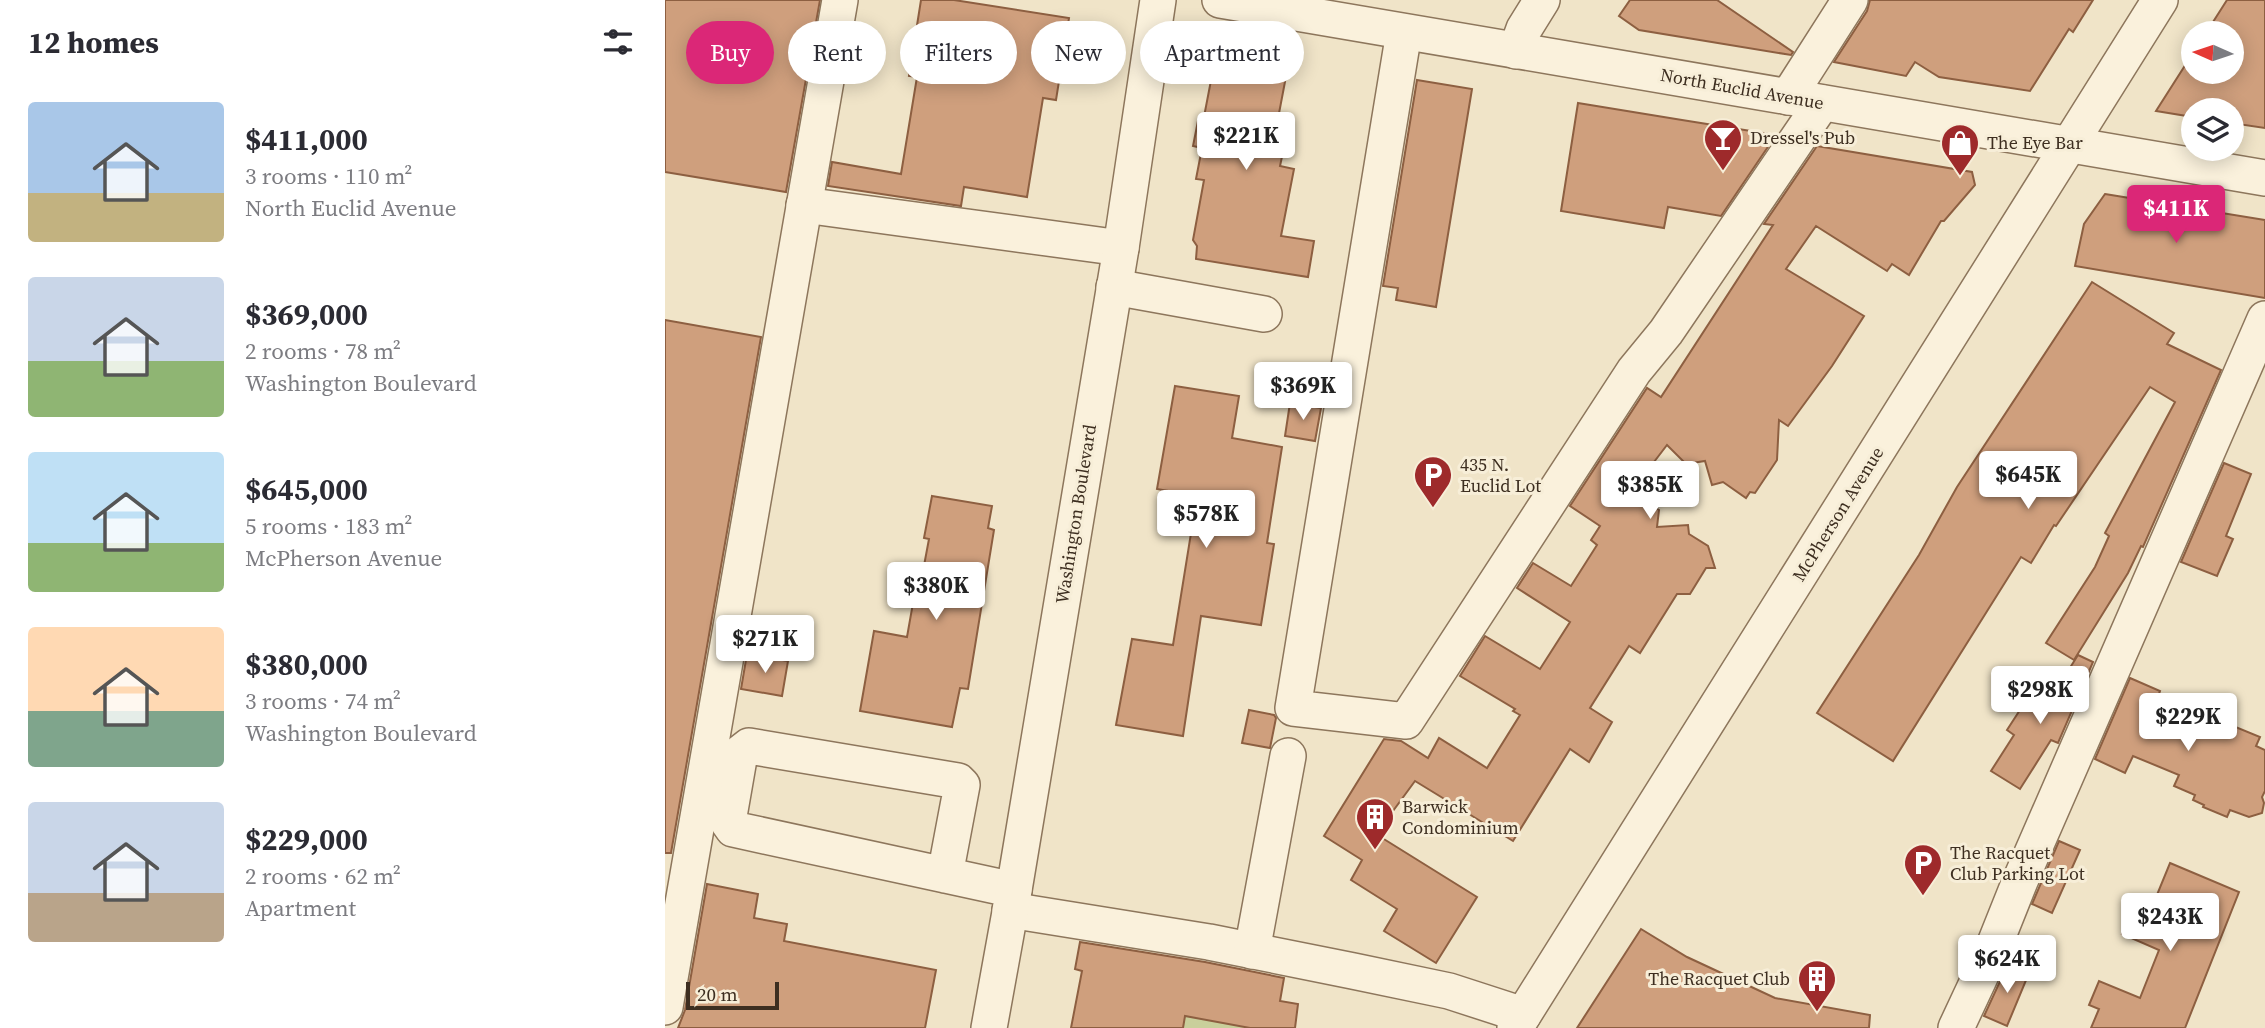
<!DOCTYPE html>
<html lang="en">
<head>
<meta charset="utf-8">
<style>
	:root { --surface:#fff; --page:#f2f2f3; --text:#2b2b33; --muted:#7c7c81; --accent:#db2777 }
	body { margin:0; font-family:"Source Serif 4",serif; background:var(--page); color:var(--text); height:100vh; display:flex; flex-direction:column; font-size:26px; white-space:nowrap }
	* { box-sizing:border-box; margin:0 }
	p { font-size:23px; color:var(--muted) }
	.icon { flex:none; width:38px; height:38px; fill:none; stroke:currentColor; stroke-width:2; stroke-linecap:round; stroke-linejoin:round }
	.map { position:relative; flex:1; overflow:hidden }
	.drawer { display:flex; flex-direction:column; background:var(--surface); width:665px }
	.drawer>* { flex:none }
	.guide { position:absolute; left:21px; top:21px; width:665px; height:63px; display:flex; gap:14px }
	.needle { width:46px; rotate:273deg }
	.tools { position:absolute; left:1516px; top:21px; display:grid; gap:14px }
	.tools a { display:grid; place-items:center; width:63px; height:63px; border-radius:50%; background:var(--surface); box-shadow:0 4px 18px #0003; font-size:35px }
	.scale { position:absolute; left:21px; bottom:18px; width:93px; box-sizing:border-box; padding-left:7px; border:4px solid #3d2e20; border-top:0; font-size:19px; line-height:24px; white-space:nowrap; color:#3d2e20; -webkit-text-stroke:5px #f7eed8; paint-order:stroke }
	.price { position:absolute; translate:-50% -60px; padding:0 16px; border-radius:7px; background:#fff; color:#222; font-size:23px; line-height:46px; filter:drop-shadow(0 2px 4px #0008) }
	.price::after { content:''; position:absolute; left:50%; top:42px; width:21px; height:16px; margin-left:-10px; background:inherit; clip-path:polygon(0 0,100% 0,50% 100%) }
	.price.current { background:var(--accent); color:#fff }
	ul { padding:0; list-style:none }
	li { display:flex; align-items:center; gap:21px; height:175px; padding:0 28px }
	li span { display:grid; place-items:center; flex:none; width:196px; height:140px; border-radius:7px; color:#555 }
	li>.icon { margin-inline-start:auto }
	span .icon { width:84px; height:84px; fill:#fffc; stroke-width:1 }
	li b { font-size:30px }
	h2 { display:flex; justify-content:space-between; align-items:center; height:84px; padding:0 28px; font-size:30px }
	.tag { padding:0 24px; border-radius:32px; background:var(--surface); box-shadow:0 4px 18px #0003; font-size:24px; line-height:63px }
	.tag.current { background:var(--accent); color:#fff }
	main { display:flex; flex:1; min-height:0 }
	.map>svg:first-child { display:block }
</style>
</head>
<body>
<main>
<section class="drawer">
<h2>12 homes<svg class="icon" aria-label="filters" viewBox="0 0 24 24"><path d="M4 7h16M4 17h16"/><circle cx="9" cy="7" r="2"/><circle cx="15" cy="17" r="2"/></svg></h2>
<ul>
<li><span style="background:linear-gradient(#a9c7e8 65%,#c2b280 0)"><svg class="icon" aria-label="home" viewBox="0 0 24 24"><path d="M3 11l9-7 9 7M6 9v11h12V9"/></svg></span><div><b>$411,000</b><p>3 rooms · 110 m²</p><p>North Euclid Avenue</p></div></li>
<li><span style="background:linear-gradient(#c9d6e8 60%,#8fb573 0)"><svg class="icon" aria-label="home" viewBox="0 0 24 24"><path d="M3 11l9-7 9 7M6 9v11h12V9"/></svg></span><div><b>$369,000</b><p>2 rooms · 78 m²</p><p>Washington Boulevard</p></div></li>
<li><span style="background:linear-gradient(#bfe0f5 65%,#8fb573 0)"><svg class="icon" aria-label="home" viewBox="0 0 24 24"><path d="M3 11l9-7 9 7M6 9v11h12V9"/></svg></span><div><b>$645,000</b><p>5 rooms · 183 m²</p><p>McPherson Avenue</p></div></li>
<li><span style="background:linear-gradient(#ffd9b3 60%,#7fa58c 0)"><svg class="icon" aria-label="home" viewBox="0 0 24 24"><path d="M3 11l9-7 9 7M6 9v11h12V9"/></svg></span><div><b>$380,000</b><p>3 rooms · 74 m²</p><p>Washington Boulevard</p></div></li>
<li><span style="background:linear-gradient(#c9d6e8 65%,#b9a48a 0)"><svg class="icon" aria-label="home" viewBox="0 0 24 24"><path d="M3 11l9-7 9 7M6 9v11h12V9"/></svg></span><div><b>$229,000</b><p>2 rooms · 62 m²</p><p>Apartment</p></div></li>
</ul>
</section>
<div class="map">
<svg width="1600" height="1028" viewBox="0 0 1600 1028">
	<rect width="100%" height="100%" fill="#f0e4c8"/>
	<!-- green -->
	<polygon fill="#c9cf9b" points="521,1008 555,1022 585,1028 518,1028"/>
	<!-- building -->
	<g fill="#cf9f7d" stroke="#8d5f41" stroke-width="2">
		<polygon points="0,0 155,0 121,192 0,172"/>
		<polygon points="256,0 289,0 404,18 391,100 378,98 362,197 299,187 296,206 163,186 167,162 236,174 252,77 244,76"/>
		<polygon points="965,0 1052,0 1128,52 1126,55 974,30 954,16"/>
		<polygon points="1205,0 1428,0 1408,32 1404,29 1365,91 1274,77 1250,62 1241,76 1169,62 1202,11"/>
		<polygon points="1562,0 1600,0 1600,128 1566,123 1566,110 1528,110 1528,117 1491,111 1528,53 1528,72 1566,72 1566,33 1541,33"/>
		<polygon points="559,53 623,66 607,150 618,152 615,166 629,169 616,236 649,241 643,277 531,259 532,246 528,240 539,180 531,179 537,148 528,146 533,121 538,122 548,70 556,72"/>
		<polygon points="752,80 807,89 771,307 731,300 733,288 718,286"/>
		<polygon points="913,103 1017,120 1111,135 1056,216 1003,207 999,228 896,211"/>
		<polygon points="1152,146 1307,172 1310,185 1279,221 1276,221 1244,275 1227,264 1222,271 1151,226 1121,269 1199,316 1167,366 1123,426 1114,420 1112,460 1090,493 1085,492 1081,498 1058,482 1047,485 1040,461 1021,464 1002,445 989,462 968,495 994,510 992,527 1023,525 1024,534 1043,546 1050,568 1041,568 1025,594 1012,594 975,653 964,646 925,708 947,722 924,762 905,749 848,841 750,781 728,811 714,836 812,897 771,963 719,931 732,909 686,880 697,860 659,836 719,739 736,741 763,758 774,738 822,768 855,715 848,711 850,709 795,676 820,636 875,669 905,622 852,588 868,563 906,586 932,545 926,540 935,526 905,506 982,388 996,397 1108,225 1099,224"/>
		<polygon points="1440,194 1600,220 1600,298 1410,266 1419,224"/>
		<polygon points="1427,282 1509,333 1502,344 1556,370 1478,547 1476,546 1463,573 1409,660 1381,643 1430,567 1444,536 1440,533 1510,402 1485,387 1391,526 1389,525 1366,563 1356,557 1228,761 1152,713 1254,555 1292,487"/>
		<polygon points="0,320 96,337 6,853 0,853"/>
		<polygon points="510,386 574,396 567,438 617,447 602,543 609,544 596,625 536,616 518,736 451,725 467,639 508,645 532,496 492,489"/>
		<polygon points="625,403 656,408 650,441 620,436"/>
		<polygon points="1559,463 1586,474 1561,536 1568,539 1552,576 1516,562"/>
		<polygon points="267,496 327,506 323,528 329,530 303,689 295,688 287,727 195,711 209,631 242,637 251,586 255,587 264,539 259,538"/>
		<polygon points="82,654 123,661 117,696 76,689"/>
		<polygon points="1413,655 1428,662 1393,743 1386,740 1355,789 1326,771 1349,735 1342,730 1364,696 1381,706"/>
		<polygon points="1465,678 1495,691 1490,705 1557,733 1561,723 1595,737 1591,746 1600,750 1600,791 1597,797 1599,803 1597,813 1584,817 1565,810 1562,817 1538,807 1539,805 1528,800 1530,795 1509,786 1514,775 1468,756 1460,773 1430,759"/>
		<polygon points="584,710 609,715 611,718 605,748 577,743"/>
		<polygon points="1394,841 1415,850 1387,913 1367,904"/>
		<polygon points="1505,863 1574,892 1520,1028 1426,1028 1434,1009 1424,1005 1434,981 1475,998 1494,950 1457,934 1469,906 1485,912"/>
		<polygon points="42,884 93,894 89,918 122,924 119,941 271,970 260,1028 13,1028 20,1010"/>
		<polygon points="976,929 1022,957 1110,998 1205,1015 1204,1028 912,1028"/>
		<polygon points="415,942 540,962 619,978 615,1001 633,1004 630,1028 585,1028 520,1016 518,1028 406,1028 417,971 410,969"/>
		<polygon points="1343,964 1364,973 1342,1026 1319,1016"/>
	</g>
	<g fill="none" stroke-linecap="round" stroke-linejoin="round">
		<defs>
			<g id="minor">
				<polyline points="555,0 1600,178"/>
				<polyline points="739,32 628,708 741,721 969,371 1001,332 1157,103"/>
				<polyline points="851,51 859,29 877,0"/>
				<polyline points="1123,97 1185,0"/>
				<polyline points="139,205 456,248"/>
				<polyline points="449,287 599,314"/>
				<path d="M280,875L297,785L293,781L84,746L75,753L63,822L68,829L280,875C303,880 326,885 349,890"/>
				<polyline points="345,910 544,942 688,971 784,991 858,1015"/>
				<polyline points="587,951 623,756"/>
				<polyline points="0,1007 175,0"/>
				<polyline points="324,1028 349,890 456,248 493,0"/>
				<polyline points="850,1028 1495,0"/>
				<polyline points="1291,1028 1327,951 1355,881 1600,319"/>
			</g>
		</defs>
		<!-- minor casing -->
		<use href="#minor" stroke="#8d765c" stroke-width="38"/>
		<!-- minor -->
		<use href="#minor" stroke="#faf1dc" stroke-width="35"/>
	</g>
	<!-- icons -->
	<defs>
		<symbol id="bar-pin" viewBox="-11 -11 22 30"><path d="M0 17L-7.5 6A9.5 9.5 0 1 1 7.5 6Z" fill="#9e2a2b" stroke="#f7eed8"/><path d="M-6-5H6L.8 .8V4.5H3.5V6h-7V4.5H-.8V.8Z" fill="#fff"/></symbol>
		<symbol id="shop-pin" viewBox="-11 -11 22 30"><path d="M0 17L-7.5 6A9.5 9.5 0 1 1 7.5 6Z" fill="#9e2a2b" stroke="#f7eed8"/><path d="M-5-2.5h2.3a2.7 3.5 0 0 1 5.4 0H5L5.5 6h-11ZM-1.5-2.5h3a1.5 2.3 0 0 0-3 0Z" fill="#fff"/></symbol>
		<symbol id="parking-pin" viewBox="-11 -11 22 30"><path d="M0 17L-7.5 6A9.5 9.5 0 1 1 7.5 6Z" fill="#9e2a2b" stroke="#f7eed8"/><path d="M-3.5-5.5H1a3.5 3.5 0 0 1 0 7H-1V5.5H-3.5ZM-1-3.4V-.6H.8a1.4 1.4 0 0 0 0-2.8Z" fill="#fff"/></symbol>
		<symbol id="building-pin" viewBox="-11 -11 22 30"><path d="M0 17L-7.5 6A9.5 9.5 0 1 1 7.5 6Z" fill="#9e2a2b" stroke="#f7eed8"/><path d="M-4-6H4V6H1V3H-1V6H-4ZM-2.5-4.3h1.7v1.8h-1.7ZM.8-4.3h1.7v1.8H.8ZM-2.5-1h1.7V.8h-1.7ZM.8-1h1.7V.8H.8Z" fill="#fff"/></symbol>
	</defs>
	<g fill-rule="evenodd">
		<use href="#bar-pin" x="1036" y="116" width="44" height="60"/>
		<use href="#shop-pin" x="1273" y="121" width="44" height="60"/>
		<use href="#parking-pin" x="746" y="453" width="44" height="60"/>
		<use href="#building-pin" x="688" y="795" width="44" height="60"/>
		<use href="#parking-pin" x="1236" y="841" width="44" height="60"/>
		<use href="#building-pin" x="1130" y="957" width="44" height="60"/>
	</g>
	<g text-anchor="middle" stroke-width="6" stroke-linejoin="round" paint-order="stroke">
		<!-- street labels -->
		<g font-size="18" fill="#3d2e20" stroke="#f7eed8">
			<text transform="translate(1077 89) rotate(10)" y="6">North Euclid Avenue</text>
			<text transform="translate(411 514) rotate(-81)" y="6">Washington Boulevard</text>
			<text transform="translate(1173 514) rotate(-58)" y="6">McPherson Avenue</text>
		</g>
		<!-- poi labels -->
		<g font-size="18" fill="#3d2e20" stroke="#f7eed8" text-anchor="start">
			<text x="1085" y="144">Dressel's Pub</text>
			<text x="1322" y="149">The Eye Bar</text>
			<text x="795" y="471">435 N.<tspan x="795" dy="21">Euclid Lot</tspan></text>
			<text x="737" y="813">Barwick<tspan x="737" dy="21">Condominium</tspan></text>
			<text x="1285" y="859">The Racquet<tspan x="1285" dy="21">Club Parking Lot</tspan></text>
			<text x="1125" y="985" text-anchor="end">The Racquet Club</text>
		</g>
	</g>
</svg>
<div class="tools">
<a><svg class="needle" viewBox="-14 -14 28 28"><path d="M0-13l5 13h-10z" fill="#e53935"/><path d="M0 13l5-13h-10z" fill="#7c7c81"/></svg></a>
<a><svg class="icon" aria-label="layers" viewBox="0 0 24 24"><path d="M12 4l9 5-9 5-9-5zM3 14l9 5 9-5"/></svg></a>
</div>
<div class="scale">20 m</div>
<b class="price" style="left:581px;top:172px">$221K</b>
<b class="price current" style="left:1511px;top:245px">$411K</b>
<b class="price" style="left:638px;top:422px">$369K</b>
<b class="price" style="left:1363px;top:511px">$645K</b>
<b class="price" style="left:985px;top:521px">$385K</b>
<b class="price" style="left:541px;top:550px">$578K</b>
<b class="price" style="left:271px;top:622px">$380K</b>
<b class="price" style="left:100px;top:675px">$271K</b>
<b class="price" style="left:1375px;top:726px">$298K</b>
<b class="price" style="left:1523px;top:753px">$229K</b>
<b class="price" style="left:1505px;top:953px">$243K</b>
<b class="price" style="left:1342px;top:995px">$624K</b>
<div class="guide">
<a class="tag current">Buy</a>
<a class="tag">Rent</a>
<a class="tag">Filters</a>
<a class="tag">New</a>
<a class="tag">Apartment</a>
</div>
</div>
</main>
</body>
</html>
